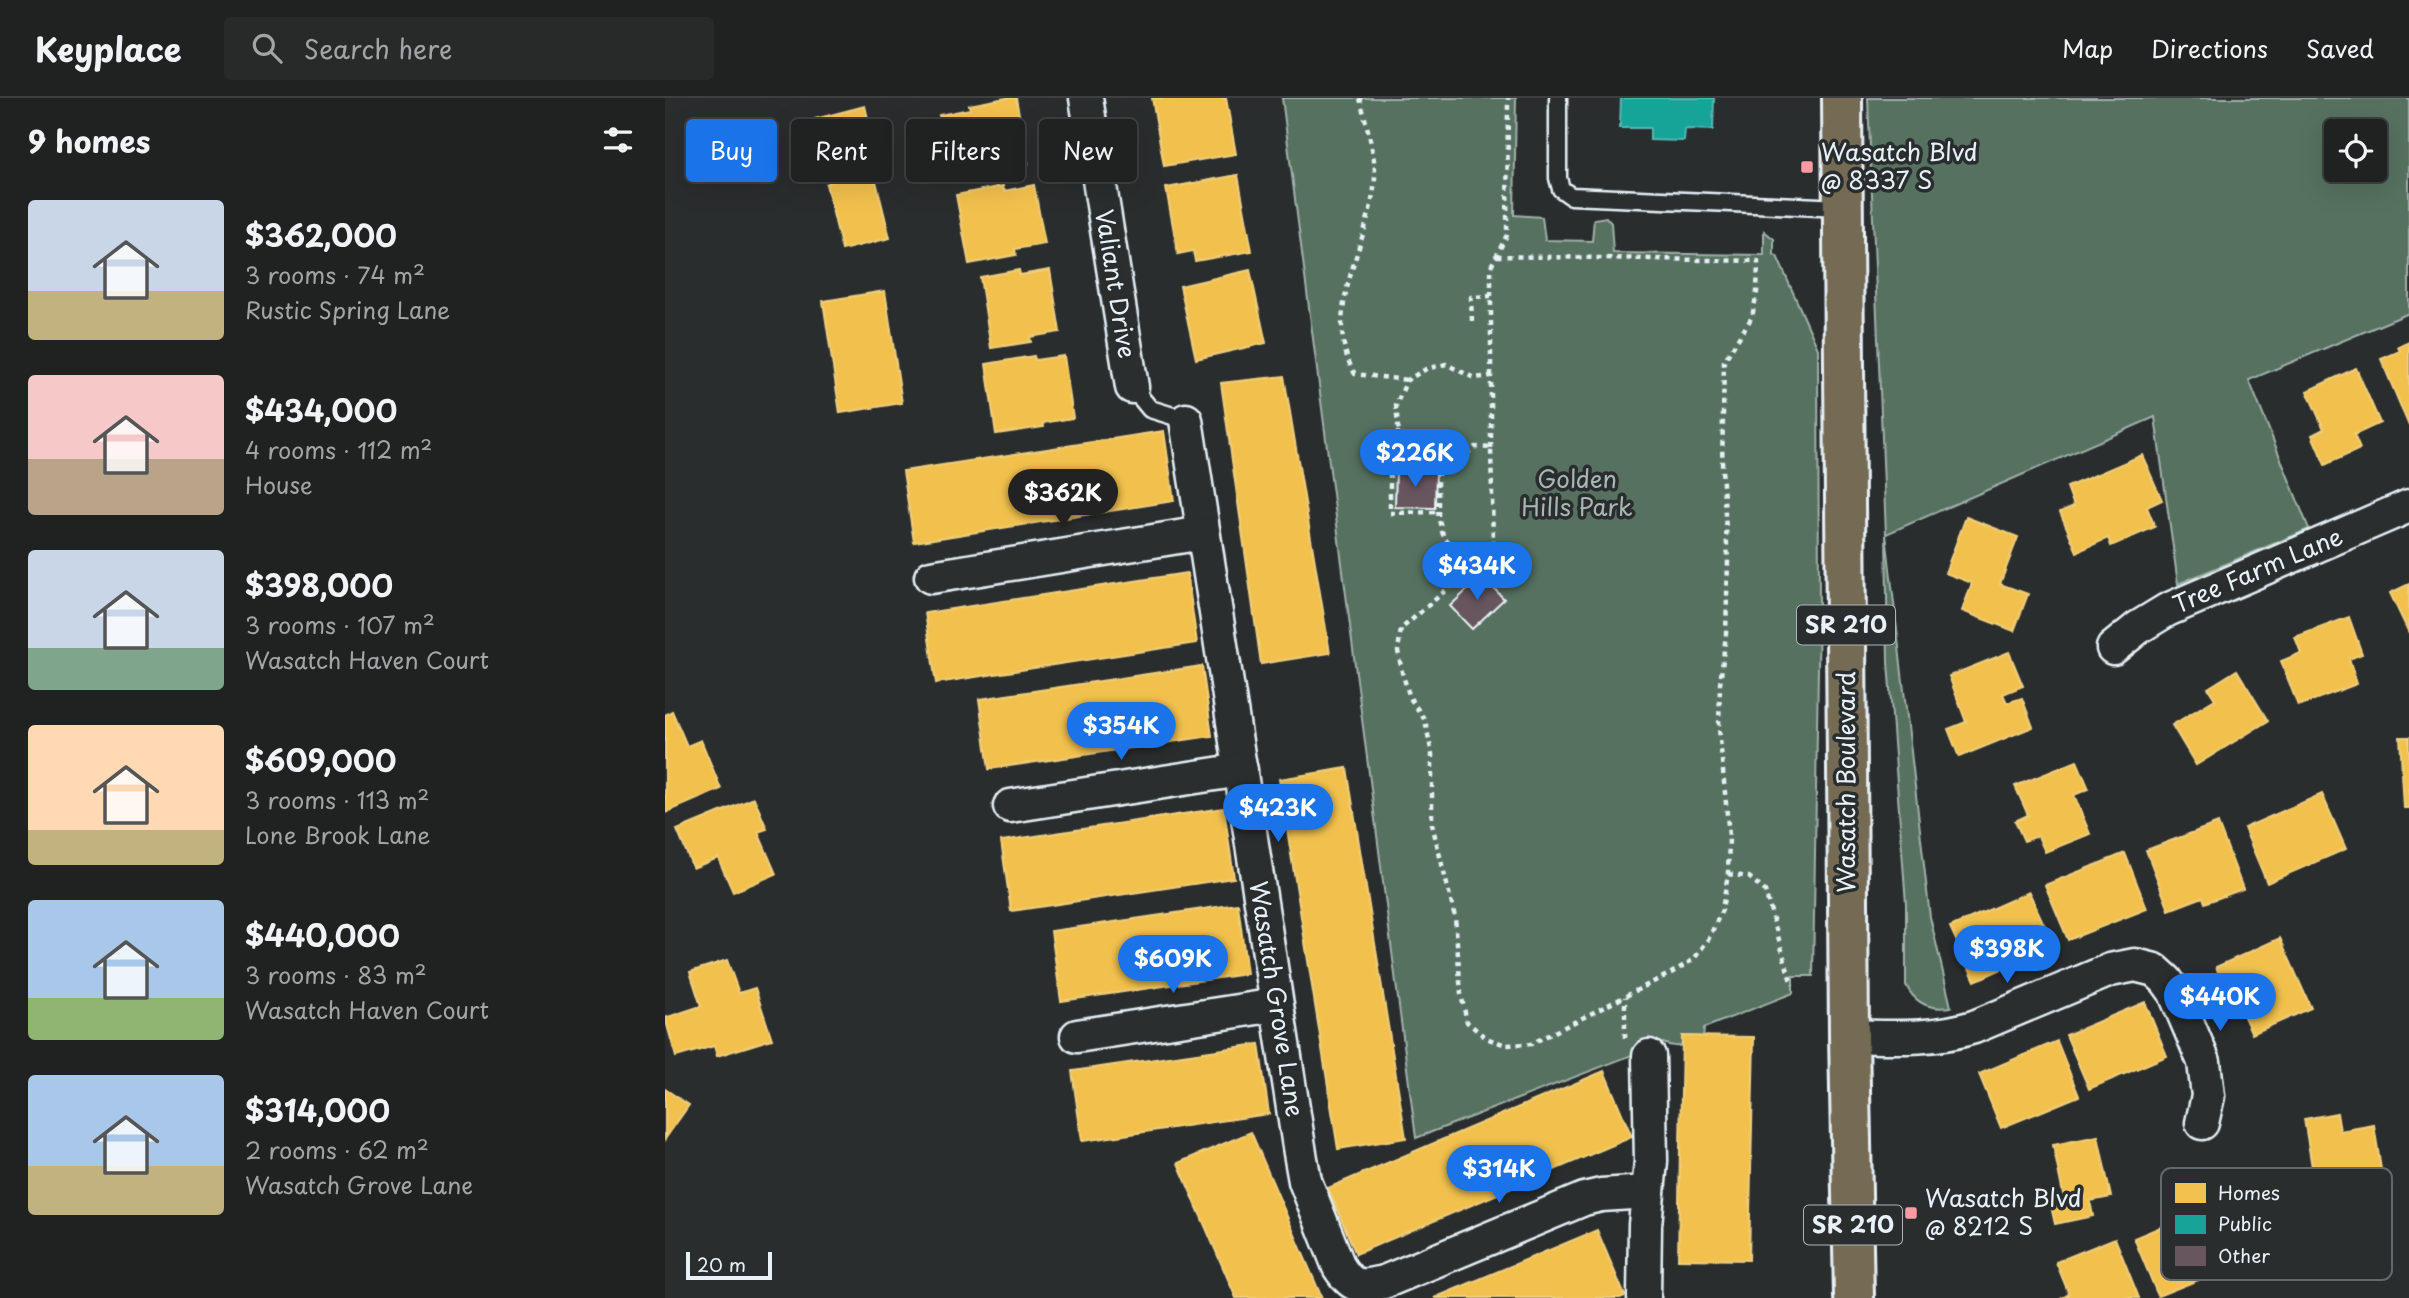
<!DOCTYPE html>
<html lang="en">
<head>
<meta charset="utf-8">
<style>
	:root { --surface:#202222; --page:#282a2a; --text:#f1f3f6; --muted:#a2a4a5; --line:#3d3f40; --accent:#1a73e8 }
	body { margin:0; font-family:"Playpen Sans",sans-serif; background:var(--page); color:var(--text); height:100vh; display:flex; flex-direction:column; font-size:26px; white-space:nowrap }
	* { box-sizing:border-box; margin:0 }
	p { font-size:23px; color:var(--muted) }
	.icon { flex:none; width:38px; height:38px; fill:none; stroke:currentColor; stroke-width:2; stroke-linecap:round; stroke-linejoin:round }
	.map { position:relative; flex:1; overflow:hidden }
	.panel { display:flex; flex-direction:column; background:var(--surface); width:665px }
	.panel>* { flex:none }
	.top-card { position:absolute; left:21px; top:21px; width:665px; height:63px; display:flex; gap:14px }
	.tools { position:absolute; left:1659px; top:21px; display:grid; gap:14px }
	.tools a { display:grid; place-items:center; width:63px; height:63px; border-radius:7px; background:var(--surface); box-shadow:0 7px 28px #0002,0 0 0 2px var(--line); font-size:35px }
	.scale { position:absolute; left:21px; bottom:18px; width:86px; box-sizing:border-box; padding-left:7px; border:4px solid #e8f1f8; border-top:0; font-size:19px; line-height:24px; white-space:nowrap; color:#e8f1f8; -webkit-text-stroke:5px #2a2d2e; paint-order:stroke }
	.price { position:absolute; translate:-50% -60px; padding:0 16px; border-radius:24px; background:var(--accent); color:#fff; font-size:23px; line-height:46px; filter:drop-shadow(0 2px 4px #0008) }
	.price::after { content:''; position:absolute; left:50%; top:42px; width:21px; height:16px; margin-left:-10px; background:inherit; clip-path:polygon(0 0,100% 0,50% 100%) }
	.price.active { background:#222; color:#fff }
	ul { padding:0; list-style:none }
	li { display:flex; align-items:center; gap:21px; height:175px; padding:0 28px }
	li span { display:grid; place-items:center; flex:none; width:196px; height:140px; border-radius:7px; color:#555 }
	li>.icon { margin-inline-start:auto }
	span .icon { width:84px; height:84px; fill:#fffc; stroke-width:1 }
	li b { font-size:30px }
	h2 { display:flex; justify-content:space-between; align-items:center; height:84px; padding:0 28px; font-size:30px }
	.pill { padding:0 24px; border-radius:7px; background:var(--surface); box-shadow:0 7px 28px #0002,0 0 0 2px var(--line); font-size:24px; line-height:63px }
	.pill.active { background:var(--accent); color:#fff }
	header { display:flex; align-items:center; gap:42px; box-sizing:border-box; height:98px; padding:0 35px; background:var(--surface); border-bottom:2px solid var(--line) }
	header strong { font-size:33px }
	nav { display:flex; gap:38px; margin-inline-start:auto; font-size:24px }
	.search { width:490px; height:63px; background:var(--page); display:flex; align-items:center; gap:18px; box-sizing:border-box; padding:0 24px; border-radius:7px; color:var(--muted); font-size:26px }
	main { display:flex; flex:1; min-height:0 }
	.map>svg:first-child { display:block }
</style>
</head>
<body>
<header>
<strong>Keyplace</strong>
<div class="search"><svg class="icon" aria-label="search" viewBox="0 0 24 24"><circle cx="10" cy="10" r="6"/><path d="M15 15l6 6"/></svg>Search here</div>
<nav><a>Map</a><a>Directions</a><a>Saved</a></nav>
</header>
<main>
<section class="panel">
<h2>9 homes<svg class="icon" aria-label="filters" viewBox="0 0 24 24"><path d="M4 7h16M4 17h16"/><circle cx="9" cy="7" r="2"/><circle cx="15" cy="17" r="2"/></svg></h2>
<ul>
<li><span style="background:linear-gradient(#c9d6e8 65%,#c2b280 0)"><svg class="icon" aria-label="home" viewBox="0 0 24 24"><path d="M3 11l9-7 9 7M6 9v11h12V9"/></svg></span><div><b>$362,000</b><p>3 rooms · 74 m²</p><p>Rustic Spring Lane</p></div></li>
<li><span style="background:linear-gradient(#f6c9c9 60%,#b9a48a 0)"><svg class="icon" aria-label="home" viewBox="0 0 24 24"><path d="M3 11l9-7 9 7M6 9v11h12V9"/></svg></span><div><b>$434,000</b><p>4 rooms · 112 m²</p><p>House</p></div></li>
<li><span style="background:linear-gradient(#c9d6e8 70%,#7fa58c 0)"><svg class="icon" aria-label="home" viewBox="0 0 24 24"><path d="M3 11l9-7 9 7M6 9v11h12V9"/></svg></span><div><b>$398,000</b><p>3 rooms · 107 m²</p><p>Wasatch Haven Court</p></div></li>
<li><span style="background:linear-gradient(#ffd9b3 75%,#c2b280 0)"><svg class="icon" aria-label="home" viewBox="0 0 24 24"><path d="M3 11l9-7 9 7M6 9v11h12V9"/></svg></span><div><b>$609,000</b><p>3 rooms · 113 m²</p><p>Lone Brook Lane</p></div></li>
<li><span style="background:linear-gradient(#a9c7e8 70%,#8fb573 0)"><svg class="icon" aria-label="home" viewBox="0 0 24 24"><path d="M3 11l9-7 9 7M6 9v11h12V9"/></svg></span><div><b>$440,000</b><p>3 rooms · 83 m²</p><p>Wasatch Haven Court</p></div></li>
<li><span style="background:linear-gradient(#a9c7e8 65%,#c2b280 0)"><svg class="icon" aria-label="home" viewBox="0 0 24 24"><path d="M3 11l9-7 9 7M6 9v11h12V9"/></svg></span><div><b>$314,000</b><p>2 rooms · 62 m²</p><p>Wasatch Grove Lane</p></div></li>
</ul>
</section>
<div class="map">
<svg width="1744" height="1200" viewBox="0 0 1744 1200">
	<rect width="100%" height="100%" fill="#2a2d2e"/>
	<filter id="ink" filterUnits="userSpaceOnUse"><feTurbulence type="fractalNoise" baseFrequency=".0143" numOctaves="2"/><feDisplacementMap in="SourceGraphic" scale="14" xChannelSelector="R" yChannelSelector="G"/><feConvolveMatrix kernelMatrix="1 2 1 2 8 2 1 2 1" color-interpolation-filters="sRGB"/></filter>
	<g filter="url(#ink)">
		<!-- green -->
		<g fill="#57715e" stroke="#a0b1ab" stroke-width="2" fill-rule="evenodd">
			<path d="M617,0H851L849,117L877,119L880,142L927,143L929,121L941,119L946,125L948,155L1099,157V133L1109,141V157L1112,158L1153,251L1154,510L1148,878H1128V895L1039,930L1038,940C1025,946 1012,952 998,945L751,1040Z"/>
			<path d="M1203,0H1744V215L1584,282L1644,431L1513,486L1490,319L1221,436L1265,819L1286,909C1266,912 1250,906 1241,887V806L1223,564L1221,436ZM1671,33H1710V72H1671Z"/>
		</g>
		<!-- homes -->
		<g fill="#f2c14e" stroke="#efcf81" stroke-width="2">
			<polygon points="341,0 351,0 363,66 316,75 315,70 286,76 274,17 305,11 304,7"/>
			<polygon points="487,0 561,0 571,56 499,68"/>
			<polygon points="200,8 217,78 210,79 225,140 177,152 161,86 165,84 150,21"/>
			<polygon points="573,77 587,153 530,163 528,153 513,156 501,90"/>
			<polygon points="369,87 380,146 350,151 351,157 304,166 291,97 338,88 339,93"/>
			<polygon points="354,172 355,177 385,172 395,234 365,239 366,244 326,250 315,179"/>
			<polygon points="585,172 601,245 531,261 515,188"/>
			<polygon points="220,193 237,305 175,315 158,203"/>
			<polygon points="1744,244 1744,328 1716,261 1735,253 1733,249"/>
			<polygon points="369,258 370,262 399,258 408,320 378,325 379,329 331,336 321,266"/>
			<polygon points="1691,270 1715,325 1689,337 1695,351 1660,367 1647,337 1659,331 1642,293"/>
			<polygon points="619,278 665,555 596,566 556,285"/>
			<polygon points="499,333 509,403 249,444 238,373"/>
			<polygon points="1477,357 1497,402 1482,409 1490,429 1446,448 1443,440 1412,454 1395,414 1409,408 1402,389"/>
			<polygon points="1301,419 1353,439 1335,486 1363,496 1349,533 1297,513 1307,485 1280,475"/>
			<polygon points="522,475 532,545 271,585 260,515"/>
			<polygon points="1744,486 1744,535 1725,495"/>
			<polygon points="1684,519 1697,556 1684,561 1692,586 1633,608 1616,563 1636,555 1630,539"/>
			<polygon points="1344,554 1358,588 1338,596 1342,605 1357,600 1368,629 1294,659 1283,631 1301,624 1284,578"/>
			<polygon points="537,568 547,638 324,671 314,601"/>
			<polygon points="1572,572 1603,623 1531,667 1507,627 1550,601 1543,590"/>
			<polygon points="7,613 22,648 36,642 56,691 0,715 0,617"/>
			<polygon points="1735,639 1744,639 1744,710 1739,710"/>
			<polygon points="1412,663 1424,691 1409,697 1425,736 1380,754 1373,738 1359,743 1350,723 1363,717 1350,688"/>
			<polygon points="682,670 741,1040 673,1051 614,681"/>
			<polygon points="1657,696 1681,751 1602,785 1579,730"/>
			<polygon points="89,700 102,731 93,734 111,776 68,794 53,760 28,770 12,732"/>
			<polygon points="559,710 569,780 346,813 336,743"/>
			<polygon points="1553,725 1578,791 1540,805 1538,799 1504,812 1481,752"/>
			<polygon points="1460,755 1482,811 1403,842 1380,787"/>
			<polygon points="1364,794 1389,848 1310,883 1285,829"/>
			<polygon points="573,806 582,876 396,903 386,833"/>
			<polygon points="1615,840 1646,910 1587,936 1572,904 1567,906 1551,869"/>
			<polygon points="62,862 74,895 90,890 107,941 52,958 49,948 11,959 0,920 36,908 25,874"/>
			<polygon points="1480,904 1502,958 1424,991 1401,937"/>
			<polygon points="1017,938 1089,939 1084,1162 1013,1161"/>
			<polygon points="1392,943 1414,998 1336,1030 1314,976"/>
			<polygon points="594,946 604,1016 417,1043 407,973"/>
			<polygon points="939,973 967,1039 691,1156 663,1090"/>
			<polygon points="0,991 24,1007 0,1041"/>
			<polygon points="1672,1015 1675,1033 1709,1027 1721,1103 1657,1113 1651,1074 1648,1075 1639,1021"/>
			<polygon points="586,1034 657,1200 571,1200 513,1065"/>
			<polygon points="1433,1038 1446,1099 1425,1103 1428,1118 1390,1126 1385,1104 1399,1101 1388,1047"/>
			<polygon points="1535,1106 1561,1171 1493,1198 1469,1140 1503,1126 1500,1120"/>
			<polygon points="932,1132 960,1198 955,1200 769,1200"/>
			<polygon points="1450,1140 1474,1200 1397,1200 1404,1196 1391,1164"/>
		</g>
		<!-- public -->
		<polygon fill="#17a398" stroke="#56bab5" stroke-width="2" points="956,0 1049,0 1048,32 1020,31 1019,43 985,42 985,30 955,30"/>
		<!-- building -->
		<g fill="#68565e" stroke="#e8f1f8" stroke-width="2">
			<polygon points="731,371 771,372 770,410 730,409"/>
			<polygon points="817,478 839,501 807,531 785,508"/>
		</g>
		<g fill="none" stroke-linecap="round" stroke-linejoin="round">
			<defs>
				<g id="service">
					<polyline points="893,0 893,80 896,91 906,98 1177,110"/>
					<polyline points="467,289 485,311 521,322"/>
				</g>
				<g id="minor">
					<polyline points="421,0 467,289"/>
					<path d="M521,322L635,1055L640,1083L674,1169C688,1191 695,1189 719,1184L919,1101L936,1097L982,1094"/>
					<polyline points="266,479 538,435"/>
					<polyline points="1448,550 1474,529 1502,512 1744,408"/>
					<polyline points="345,708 576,672"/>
					<polyline points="412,938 611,907"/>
					<path d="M1184,938C1227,939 1268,942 1309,929L1445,872L1470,867L1490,872L1501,882L1509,893L1539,964L1543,998L1537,1025"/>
					<polyline points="979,1200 980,1127 986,1063 984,958"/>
				</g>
				<polyline id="primary" points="1177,0 1184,938 1189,1200"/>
			</defs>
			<!-- service casing -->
			<use href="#service" stroke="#e8f1f8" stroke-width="21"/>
			<!-- minor casing -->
			<use href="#minor" stroke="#e8f1f8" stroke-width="37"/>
			<!-- primary casing -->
			<use href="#primary" stroke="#e8f1f8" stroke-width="44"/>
			<!-- path -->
			<g stroke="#e8f1f8" stroke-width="4.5" stroke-dasharray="5 5" stroke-linecap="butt">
				<path d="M695,0C700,22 711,58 710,79C707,144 653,214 690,276L742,282"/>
				<polyline points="807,223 806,199 826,198"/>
				<polyline points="826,278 826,168 842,137 843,0"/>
				<polyline points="733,333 733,367 725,367 725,415 773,414"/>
				<polyline points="826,350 826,278 809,280 781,266 761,271 742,282 731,307 733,329 742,350 760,362 778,364 798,359 810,349 826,350 828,445 818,460 736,531 733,553 737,574 745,600 760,622 767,656 767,726 790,819 796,896 802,924 821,940 841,947 866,946 1008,874 1029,861 1043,842 1057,812 1063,776 1064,738 1054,630 1055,586 1061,536 1063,462 1057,371 1059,263 1087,219 1092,194 1093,163 831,158"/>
				<polyline points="773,363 773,418 778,437 805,472"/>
				<polyline points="733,367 773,369"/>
				<polyline points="1063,776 1084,779 1100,793 1127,887"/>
				<polyline points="960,940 960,899"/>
			</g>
			<!-- service -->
			<use href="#service" stroke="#2a2d2e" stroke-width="16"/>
			<!-- minor -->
			<use href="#minor" stroke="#2a2d2e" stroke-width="32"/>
			<!-- primary -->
			<use href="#primary" stroke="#756b52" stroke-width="38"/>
		</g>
	</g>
	<!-- markers -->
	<g fill="#ff9aa2" stroke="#2a2d2e" stroke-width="2.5">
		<rect x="1135" y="62" width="14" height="14" rx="3.5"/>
		<rect x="1239" y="1108" width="14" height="14" rx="3.5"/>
	</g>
	<g text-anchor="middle" stroke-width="7" stroke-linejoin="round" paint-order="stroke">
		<!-- shield labels -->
		<g fill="#2a2d2e" stroke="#afb6bb" stroke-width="2">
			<rect x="1132" y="507.5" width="98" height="39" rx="5"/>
			<rect x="1139" y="1107.5" width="98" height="39" rx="5"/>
		</g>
		<g font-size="23" font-weight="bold" fill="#e8f1f8">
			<text x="1181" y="535">SR 210</text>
			<text x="1188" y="1135">SR 210</text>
		</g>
		<!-- poi labels -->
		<g font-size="24" fill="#e8f1f8" stroke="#2a2d2e" text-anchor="start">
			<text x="1156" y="63">Wasatch Blvd<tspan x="1156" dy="28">@ 8337 S</tspan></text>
			<text x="1260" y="1109">Wasatch Blvd<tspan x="1260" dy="28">@ 8212 S</tspan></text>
		</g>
		<!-- street labels -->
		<g font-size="24" fill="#e8f1f8" stroke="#2a2d2e">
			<text transform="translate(450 186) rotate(81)" y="8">Valiant Drive</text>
			<text transform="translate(1593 473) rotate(-23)" y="8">Tree Farm Lane</text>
			<text transform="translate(1182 684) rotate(-90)" y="8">Wasatch Boulevard</text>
			<text transform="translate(611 901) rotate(81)" y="8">Wasatch Grove Lane</text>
		</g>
		<!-- park labels -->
		<g font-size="24" fill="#a7b7b3" stroke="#2a2d2e">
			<text x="912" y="390">Golden<tspan x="912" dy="28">Hills Park</tspan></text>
		</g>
	</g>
	<!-- legend -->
	<rect x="1496" y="1070" width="231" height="112" rx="10" fill="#2a2d2e" stroke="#63686b" stroke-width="2"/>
	<rect x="1510" y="1085" width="31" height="20" fill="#f2c14e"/>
	<rect x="1510" y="1117" width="31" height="19" fill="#17a398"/>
	<rect x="1510" y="1148" width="31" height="20" fill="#68565e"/>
	<g font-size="19" fill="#e8f1f8">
		<text x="1553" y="1102">Homes</text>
		<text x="1553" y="1133">Public</text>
		<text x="1553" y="1165">Other</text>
	</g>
</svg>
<div class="tools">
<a><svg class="icon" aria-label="locate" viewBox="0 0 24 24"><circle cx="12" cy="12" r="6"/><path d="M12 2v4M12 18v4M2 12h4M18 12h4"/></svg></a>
</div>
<div class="scale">20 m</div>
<b class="price" style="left:750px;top:391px">$226K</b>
<b class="price active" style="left:398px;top:431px">$362K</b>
<b class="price" style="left:812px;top:504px">$434K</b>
<b class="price" style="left:456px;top:664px">$354K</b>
<b class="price" style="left:613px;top:746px">$423K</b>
<b class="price" style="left:1342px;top:887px">$398K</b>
<b class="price" style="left:508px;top:897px">$609K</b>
<b class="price" style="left:1555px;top:935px">$440K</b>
<b class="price" style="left:834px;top:1107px">$314K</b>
<div class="top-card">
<a class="pill active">Buy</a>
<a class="pill">Rent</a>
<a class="pill">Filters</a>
<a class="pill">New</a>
</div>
</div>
</main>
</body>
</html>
